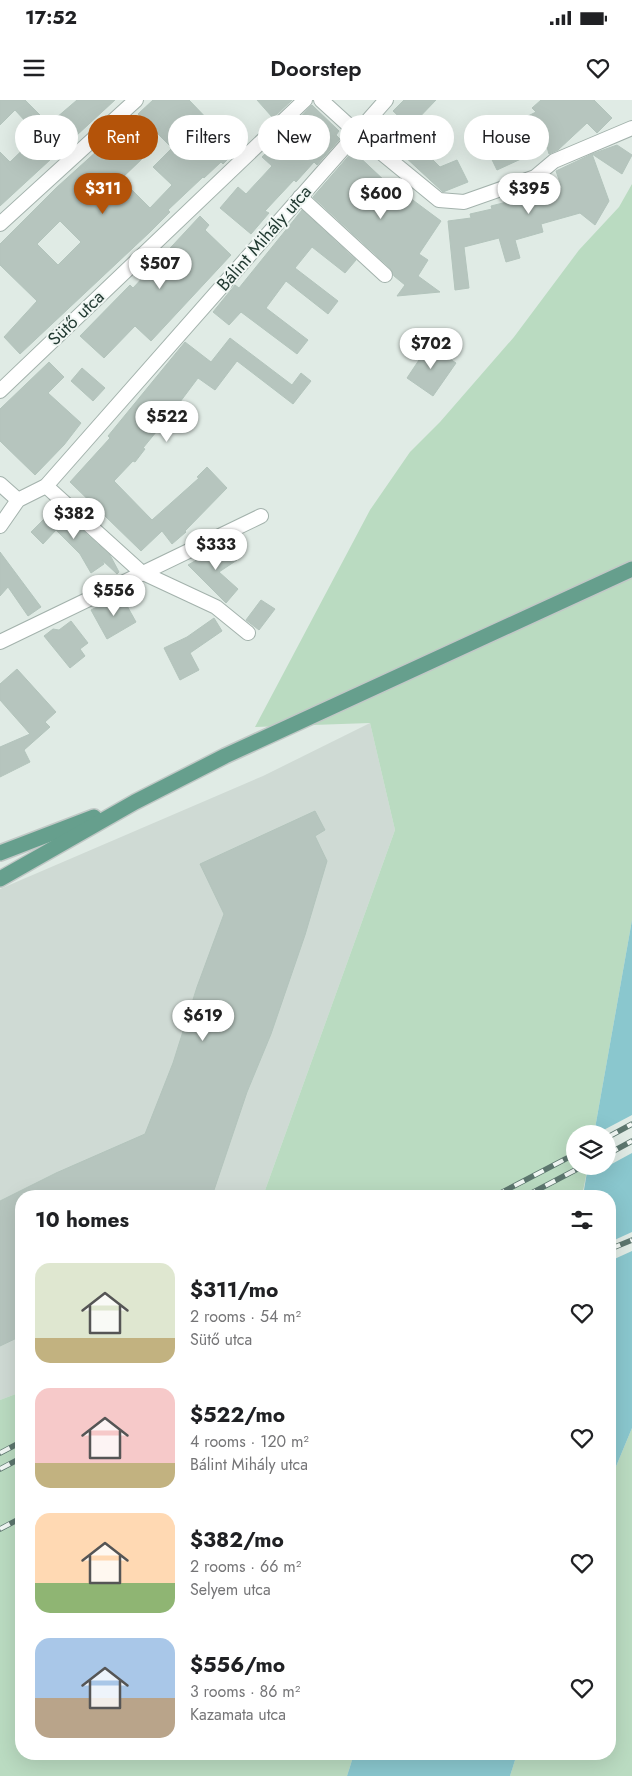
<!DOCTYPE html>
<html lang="en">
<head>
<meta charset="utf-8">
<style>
	:root { --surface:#fff; --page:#f6f6f6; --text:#202124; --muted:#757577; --accent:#b45309 }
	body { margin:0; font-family:Jost,sans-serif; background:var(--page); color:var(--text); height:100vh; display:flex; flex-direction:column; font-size:19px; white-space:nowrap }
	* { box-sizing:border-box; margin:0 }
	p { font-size:16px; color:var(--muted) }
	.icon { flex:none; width:28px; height:28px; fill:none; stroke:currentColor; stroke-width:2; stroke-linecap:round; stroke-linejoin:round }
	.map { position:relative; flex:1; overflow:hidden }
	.details { position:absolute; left:15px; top:1090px; width:601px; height:570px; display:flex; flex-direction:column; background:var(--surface); border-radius:20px; box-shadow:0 5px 20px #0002 }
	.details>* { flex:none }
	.guide { position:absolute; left:15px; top:15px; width:602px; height:45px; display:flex; gap:10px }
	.tools { position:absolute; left:566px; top:1025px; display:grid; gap:10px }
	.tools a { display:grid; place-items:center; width:50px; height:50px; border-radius:50%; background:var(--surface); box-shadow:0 5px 20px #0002; font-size:25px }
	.price { position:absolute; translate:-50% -42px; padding:0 11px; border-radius:18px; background:#fff; color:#222; font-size:16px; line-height:32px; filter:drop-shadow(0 1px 2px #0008) }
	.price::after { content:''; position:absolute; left:50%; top:30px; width:15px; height:11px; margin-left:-8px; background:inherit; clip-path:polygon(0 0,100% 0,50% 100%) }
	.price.on { background:var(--accent); color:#fff }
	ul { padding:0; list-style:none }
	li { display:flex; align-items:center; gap:15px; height:125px; padding:0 20px }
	li span { display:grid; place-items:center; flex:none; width:140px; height:100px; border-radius:15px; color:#555 }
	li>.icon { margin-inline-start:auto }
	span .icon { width:60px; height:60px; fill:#fffc; stroke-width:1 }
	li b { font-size:21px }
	h2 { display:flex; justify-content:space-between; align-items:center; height:60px; padding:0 20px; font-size:21px }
	.pill { padding:0 18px; border-radius:22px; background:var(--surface); box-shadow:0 5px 20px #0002; font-size:18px; line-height:45px }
	.pill.on { background:var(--accent); color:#fff }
	.status { display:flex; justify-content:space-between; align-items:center; height:35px; padding:0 25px; background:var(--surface); direction:ltr }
	.status svg { height:14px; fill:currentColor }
	header { display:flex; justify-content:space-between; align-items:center; height:65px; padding:0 20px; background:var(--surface); font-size:22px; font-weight:600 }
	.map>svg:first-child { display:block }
</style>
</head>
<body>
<div class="status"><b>17:52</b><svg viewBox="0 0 49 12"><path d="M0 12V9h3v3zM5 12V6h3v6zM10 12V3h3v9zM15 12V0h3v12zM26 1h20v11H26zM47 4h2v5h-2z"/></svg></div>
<header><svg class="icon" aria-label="menu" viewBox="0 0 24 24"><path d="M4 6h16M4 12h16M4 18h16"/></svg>Doorstep<svg class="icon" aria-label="heart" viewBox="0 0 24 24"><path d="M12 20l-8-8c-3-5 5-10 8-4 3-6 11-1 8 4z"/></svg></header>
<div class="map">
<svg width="632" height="1676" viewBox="0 0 632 1676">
	<rect width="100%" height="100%" fill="#e0ebe5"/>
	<!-- built -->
	<polygon fill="#cfdad4" points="370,623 395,730 263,1096 21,1096 21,1292 0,1300 0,789 263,676"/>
	<!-- green -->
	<g fill="#badbc1">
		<polygon points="632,84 632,820 594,1034 575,1034 575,1066 588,1066 582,1096 263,1096 395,730 370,623 255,627 370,410 410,352 440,322 514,237 579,150 619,107"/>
		<polygon points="21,1292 21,1654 354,1654 347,1676 0,1676 0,1300"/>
		<polygon points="632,1328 632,1676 510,1676 517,1654 610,1654 610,1381"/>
	</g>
	<!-- water -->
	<g fill="#8ac7ce">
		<polygon points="632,820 632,1328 610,1381 610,1096 583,1096 588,1066 608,1066 608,1034 594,1034"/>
		<polygon points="354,1654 517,1654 510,1676 347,1676"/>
	</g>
	<!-- pier -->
	<g fill="#e0ebe5">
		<polygon points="632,1015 632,1053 608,1066 608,1034 596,1034"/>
		<polygon points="632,1132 632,1151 610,1161 610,1142"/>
	</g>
	<!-- building -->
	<g fill="#b6c5be" stroke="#b3c4bc" fill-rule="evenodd">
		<polygon points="0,0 25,0 49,24 77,0 115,0 0,106 0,52 10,62 38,35 15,10 0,25"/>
		<path d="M153,0H189L237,50L223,64L221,62L204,78L203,77L168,110L170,112L150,132L20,254L4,237L37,201L0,165V144L56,88L118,32L143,58L121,79L150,108L172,85L153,67L172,48L138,14ZM60,121L81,142L58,165L37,144Z"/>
		<polygon points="257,0 292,0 273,18"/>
		<polygon points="404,0 436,0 410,27 393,11"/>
		<polygon points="541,0 594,0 612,18 597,33 587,23 558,50 549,54 547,47 497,70 482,39 536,12 532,8"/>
		<polygon points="312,5 339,31 336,35 340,39 317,65 314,62 296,82 294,80 265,111 269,113 251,134 220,108 238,87 246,94 272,66 262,57"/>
		<polygon points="403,30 440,67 457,60 468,82 443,92 390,43"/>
		<polygon points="617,45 632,55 622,74 592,54"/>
		<polygon points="353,51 404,99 406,95 441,121 419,154 428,160 418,176 440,192 397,196 405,185 394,176 391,169 313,97"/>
		<polygon points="592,54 609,101 595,125 580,113 541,124 543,132 515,140 520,158 506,162 499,138 464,147 469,188 455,190 448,121 471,118 470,114 492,109 491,106 562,88 556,71"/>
		<polygon points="302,110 356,160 345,173 312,147 295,168 338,201 328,214 286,181 266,208 308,240 297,254 241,212 229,225 213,212 235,185 239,188"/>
		<polygon points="200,116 209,125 205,130 231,155 151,241 135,226 104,258 80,236 130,185 133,188"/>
		<polygon points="230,238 292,285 301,273 311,281 293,304 237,261 215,290 198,278 180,302 193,311 182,325 170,315 143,348 145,349 135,362 133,361 114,381 152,420 199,378 197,377 207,367 227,388 185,431 186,432 172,444 162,431 141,451 70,382 110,338 108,336 185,242 211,262"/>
		<polygon points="429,245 456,263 433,296 407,278"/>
		<polygon points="49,262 64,277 48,293 81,323 64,345 35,375 0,341 0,309"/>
		<polygon points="82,268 105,288 93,301 71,281"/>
		<polygon points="56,407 110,455 119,472 117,474 102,460 104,464 91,473 80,454 56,430 43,444 31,432"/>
		<polygon points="226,443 237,460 219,472 238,489 226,503 188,465"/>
		<polygon points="0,452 41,507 28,516 8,487 0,496"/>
		<polygon points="121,495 136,522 107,539 91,510"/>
		<polygon points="261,500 275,509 259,530 246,520"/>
		<polygon points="214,518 222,531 190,553 199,570 180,580 164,548 187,537"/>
		<polygon points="71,521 88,543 80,549 85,556 70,568 44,536 53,529 59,530"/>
		<polygon points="17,569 56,612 45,622 50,627 24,650 30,662 0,677 0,647 30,634 0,600 0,584"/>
		<polygon points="315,711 325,730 315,736 327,761 305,835 271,934 247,992 212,1096 21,1096 21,1236 0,1246 0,1101 56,1073 145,1034 173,963 197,887 224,814 200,764"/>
	</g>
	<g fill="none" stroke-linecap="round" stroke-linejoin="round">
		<defs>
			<g id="street">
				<polyline points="321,0 356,32 439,100 464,102 535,77 554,61 632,28"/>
				<polyline points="300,97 385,175"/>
				<polyline points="0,124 136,0"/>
				<polyline points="0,291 305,0"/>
				<polyline points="0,384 18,400"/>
				<polyline points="46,386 141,472 216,507 248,533"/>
				<polyline points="0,426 18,400 46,386 386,0"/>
				<polyline points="0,542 261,416"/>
			</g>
			<g id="primary">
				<polyline points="0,753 94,717"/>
				<polyline points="0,779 135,702 225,656 632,469"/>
			</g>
		</defs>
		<!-- street casing -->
		<use href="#street" stroke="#a3b2ac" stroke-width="16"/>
		<!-- primary casing -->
		<use href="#primary" stroke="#c1c8c6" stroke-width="18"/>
		<!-- street -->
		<use href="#street" stroke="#fff" stroke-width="14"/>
		<!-- primary -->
		<use href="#primary" stroke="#669f8d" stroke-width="15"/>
		<defs>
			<g id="rail">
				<polyline points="608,1037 632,1024"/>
				<polyline points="608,1054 632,1041"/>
				<polyline points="495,1096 575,1054"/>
				<polyline points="526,1096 583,1066"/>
				<polyline points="610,1149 632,1140"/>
				<polyline points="0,1353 21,1342"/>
				<polyline points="0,1369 21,1358"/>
				<polyline points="0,1429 21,1418"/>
			</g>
		</defs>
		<!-- rail casing -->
		<use href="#rail" stroke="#5c766e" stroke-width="5.5"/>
		<!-- rail -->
		<use href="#rail" stroke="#f1f7f4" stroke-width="4" stroke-dasharray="11" stroke-linecap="butt"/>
	</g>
	<g text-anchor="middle" stroke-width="4" stroke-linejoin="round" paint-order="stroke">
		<!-- street labels -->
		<g font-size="18" fill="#223a32" stroke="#f1f7f4">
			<text transform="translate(264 138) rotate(-49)" y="6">Bálint Mihály utca</text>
			<text transform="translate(76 218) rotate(-44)" y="6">Sütő utca</text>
		</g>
	</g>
</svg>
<div class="tools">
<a><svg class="icon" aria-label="layers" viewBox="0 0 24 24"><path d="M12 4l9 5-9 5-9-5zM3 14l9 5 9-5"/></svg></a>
</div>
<b class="price on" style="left:103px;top:115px">$311</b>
<b class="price" style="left:529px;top:115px">$395</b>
<b class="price" style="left:381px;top:120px">$600</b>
<b class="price" style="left:160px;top:190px">$507</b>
<b class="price" style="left:431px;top:270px">$702</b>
<b class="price" style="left:167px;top:343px">$522</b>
<b class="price" style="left:74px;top:440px">$382</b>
<b class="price" style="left:216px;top:471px">$333</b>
<b class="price" style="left:114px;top:517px">$556</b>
<b class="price" style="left:203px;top:942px">$619</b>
<div class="guide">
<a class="pill">Buy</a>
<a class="pill on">Rent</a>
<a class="pill">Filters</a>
<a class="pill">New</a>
<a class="pill">Apartment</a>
<a class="pill">House</a>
</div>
<section class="details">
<h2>10 homes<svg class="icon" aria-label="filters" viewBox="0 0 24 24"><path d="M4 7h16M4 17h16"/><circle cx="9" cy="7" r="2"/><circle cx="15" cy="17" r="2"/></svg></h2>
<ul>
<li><span style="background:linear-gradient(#dfe7d0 75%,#c2b280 0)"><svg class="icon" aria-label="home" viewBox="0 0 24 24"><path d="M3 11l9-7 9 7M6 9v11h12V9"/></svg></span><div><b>$311/mo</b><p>2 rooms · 54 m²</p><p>Sütő utca</p></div><svg class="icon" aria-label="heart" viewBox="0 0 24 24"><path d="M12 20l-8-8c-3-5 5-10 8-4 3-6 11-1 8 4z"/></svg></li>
<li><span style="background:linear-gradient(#f6c9c9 75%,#c2b280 0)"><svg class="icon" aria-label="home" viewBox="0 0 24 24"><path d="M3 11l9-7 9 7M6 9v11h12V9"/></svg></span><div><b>$522/mo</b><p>4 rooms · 120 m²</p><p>Bálint Mihály utca</p></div><svg class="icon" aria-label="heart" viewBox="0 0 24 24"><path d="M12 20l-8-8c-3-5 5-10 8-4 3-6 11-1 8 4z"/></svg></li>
<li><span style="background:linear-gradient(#ffd9b3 70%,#8fb573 0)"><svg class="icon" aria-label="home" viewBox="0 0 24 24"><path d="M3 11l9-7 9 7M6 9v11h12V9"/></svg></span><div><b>$382/mo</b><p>2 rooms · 66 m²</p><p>Selyem utca</p></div><svg class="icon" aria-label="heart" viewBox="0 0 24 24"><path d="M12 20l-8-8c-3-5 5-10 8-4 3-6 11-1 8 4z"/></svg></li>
<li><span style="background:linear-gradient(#a9c7e8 60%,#b9a48a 0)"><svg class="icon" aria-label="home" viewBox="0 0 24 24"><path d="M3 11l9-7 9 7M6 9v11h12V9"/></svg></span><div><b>$556/mo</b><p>3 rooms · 86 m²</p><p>Kazamata utca</p></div><svg class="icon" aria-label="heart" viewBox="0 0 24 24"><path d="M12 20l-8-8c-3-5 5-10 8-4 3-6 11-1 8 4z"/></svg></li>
</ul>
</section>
</div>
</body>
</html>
